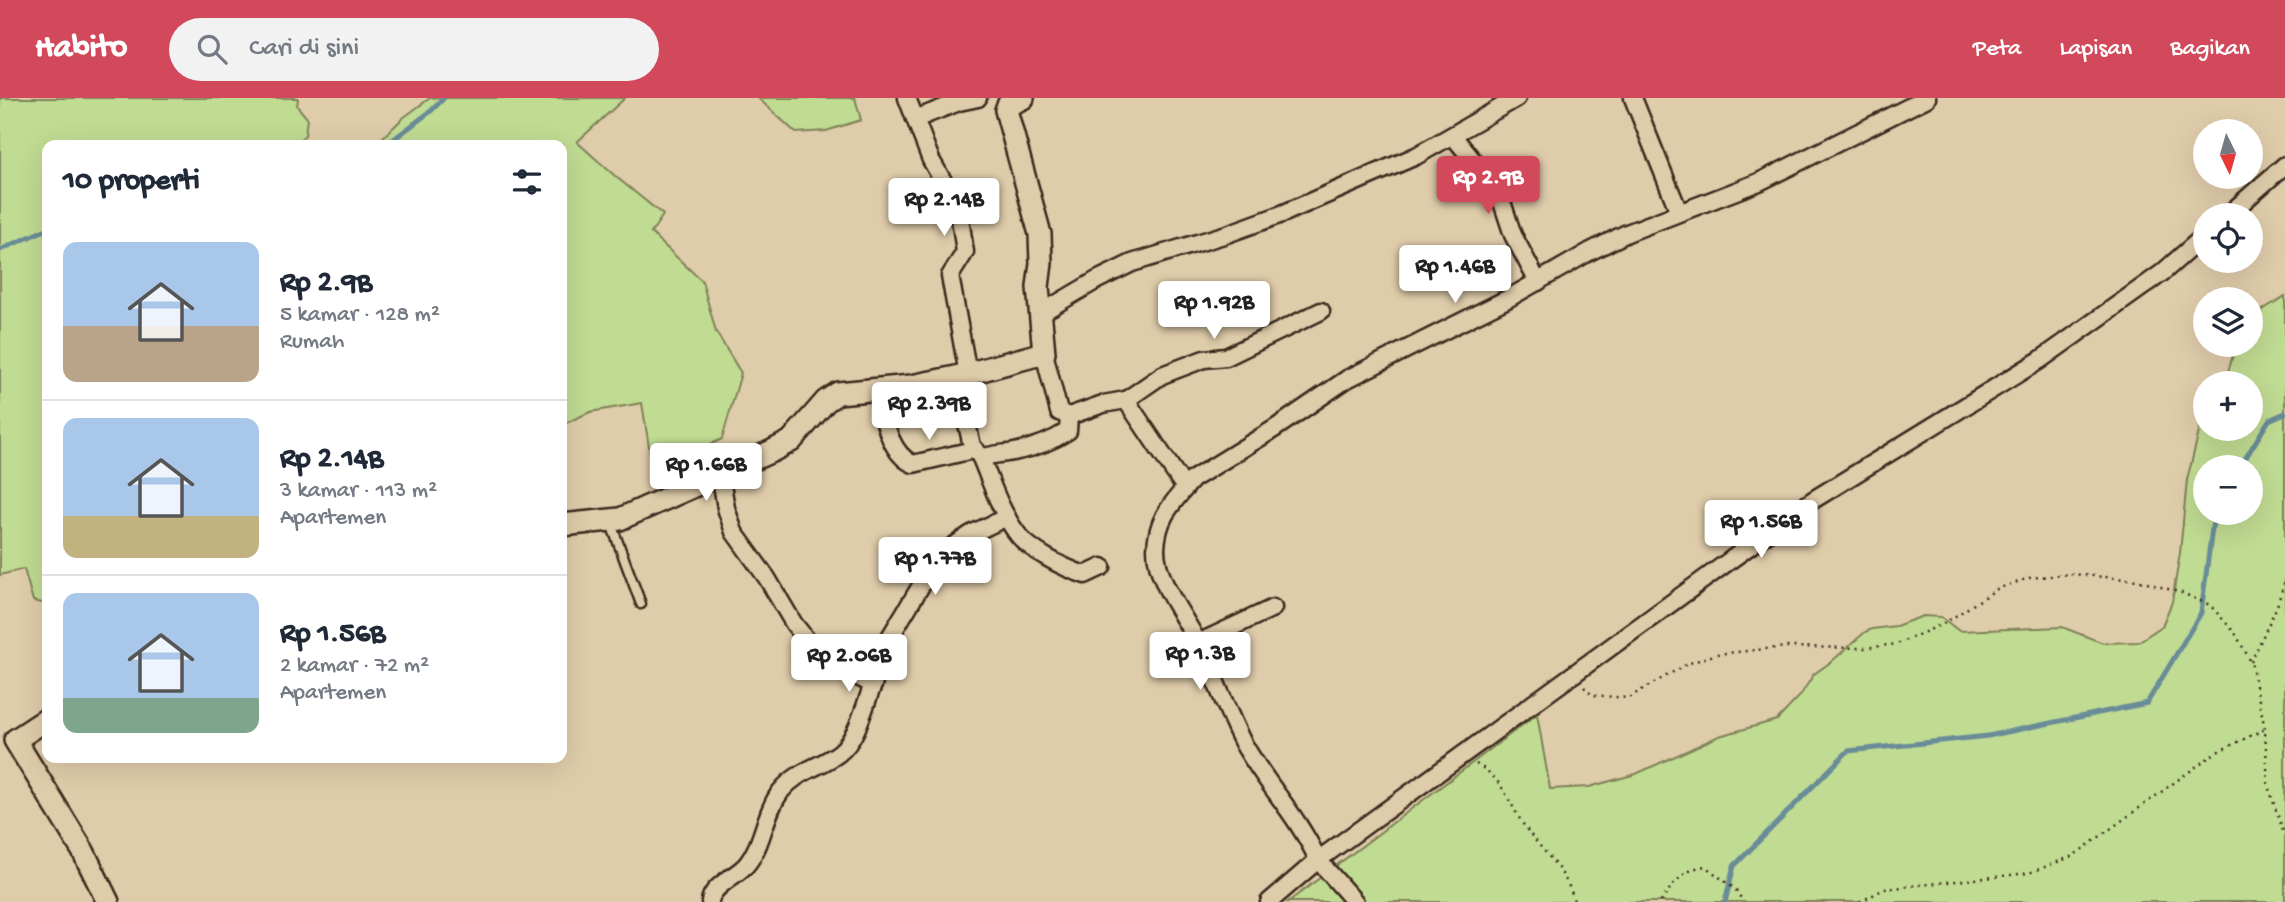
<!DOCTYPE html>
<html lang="id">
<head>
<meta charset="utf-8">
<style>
	:root { --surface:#fff; --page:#f2f2f3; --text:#1f2937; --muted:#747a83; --line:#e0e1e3; --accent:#d1495b }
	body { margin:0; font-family:"Gochi Hand",sans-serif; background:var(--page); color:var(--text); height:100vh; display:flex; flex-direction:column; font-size:26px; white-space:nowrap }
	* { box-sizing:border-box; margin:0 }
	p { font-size:23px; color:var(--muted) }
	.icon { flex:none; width:38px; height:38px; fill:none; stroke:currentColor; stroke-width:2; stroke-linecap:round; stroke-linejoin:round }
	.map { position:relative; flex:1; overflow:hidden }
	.sheet { position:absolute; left:42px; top:42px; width:525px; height:623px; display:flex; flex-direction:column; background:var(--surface); border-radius:14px; box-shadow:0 7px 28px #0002 }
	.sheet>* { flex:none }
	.needle { width:46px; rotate:175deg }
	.controls { position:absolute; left:2193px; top:21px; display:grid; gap:14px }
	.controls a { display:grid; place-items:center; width:70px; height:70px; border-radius:50%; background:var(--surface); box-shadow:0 7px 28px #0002; font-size:35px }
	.price { position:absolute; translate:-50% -60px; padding:0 16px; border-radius:7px; background:#fff; color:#222; font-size:23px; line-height:46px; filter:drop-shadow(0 2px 4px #0008) }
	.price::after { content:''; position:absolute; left:50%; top:42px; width:21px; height:16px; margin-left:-10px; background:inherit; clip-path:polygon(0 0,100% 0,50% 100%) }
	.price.selected { background:var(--accent); color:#fff }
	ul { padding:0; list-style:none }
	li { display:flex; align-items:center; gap:21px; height:175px; padding:0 21px }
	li+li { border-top:2px solid var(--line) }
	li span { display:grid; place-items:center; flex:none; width:196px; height:140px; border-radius:14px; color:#555 }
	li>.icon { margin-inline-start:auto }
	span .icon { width:84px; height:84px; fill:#fffc; stroke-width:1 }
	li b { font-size:30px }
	h2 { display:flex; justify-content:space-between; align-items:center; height:84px; padding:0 21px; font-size:30px }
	header { display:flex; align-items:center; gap:42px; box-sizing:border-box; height:98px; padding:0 35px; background:var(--accent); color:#fff }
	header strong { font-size:33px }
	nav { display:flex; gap:38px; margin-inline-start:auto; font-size:24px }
	.search { width:490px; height:63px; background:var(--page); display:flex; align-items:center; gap:18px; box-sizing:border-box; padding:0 24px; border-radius:38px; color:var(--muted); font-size:26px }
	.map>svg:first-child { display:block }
</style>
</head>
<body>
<header>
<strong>Habito</strong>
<div class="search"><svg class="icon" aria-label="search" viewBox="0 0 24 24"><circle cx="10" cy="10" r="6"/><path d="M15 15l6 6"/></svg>Cari di sini</div>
<nav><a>Peta</a><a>Lapisan</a><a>Bagikan</a></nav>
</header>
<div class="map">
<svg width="2285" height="804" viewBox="0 0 2285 804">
	<rect width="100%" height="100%" fill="#dfccaa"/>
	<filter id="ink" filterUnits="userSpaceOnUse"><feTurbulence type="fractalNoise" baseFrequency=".0143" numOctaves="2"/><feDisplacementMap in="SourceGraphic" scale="14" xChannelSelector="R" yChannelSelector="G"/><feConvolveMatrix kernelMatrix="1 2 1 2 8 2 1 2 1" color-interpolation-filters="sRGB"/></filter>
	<g filter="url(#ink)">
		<!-- green -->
		<g fill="#c0db92" stroke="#7e8258" stroke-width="2" fill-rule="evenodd">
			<polygon points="0,0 298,0 297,8 307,20 305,37 294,47 47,47 47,506 33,503 24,471 0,477"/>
			<polygon points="430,0 625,0 577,44 615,78 663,117 651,135 702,183 716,234 741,275 722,341 653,374 642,305 590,314 564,326 564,354 562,356 562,47 375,47 403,20"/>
			<polygon points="758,0 855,0 861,22 826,33 796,35"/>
			<path d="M2285,198V804H1288L1537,616L1550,691L1589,689L1636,676L1719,638L1777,622L1800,598L1814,576L1831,564L1865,534L1872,531L1896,528L1923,518L1941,519L1959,533L2062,529L2103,545L2138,544L2162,528L2172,504L2180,455L2187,382L2201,326L2205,321V331H2250V285H2225L2226,281L2236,247H2250L2251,224L2264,211ZM2205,369H2250V415H2205Z"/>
		</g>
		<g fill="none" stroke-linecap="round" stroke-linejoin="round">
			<!-- stream -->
			<g stroke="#698c98" stroke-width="5">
				<polyline points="386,47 431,13 444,0"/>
				<polyline points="0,152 47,131"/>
				<polyline points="2240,369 2269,322 2285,315"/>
				<polyline points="1725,804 1734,768 1848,653 1988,638 2147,605 2201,515 2214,415"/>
			</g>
			<defs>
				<polyline id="lane" points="610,423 641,506"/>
				<g id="street">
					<polyline points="907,0 931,62 950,95 961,127 965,154 950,178 968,276"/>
					<polyline points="1633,0 1679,114"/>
					<polyline points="915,21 959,4 978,0"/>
					<polyline points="1453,38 1494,88 1502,104 1513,137 1538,184"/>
					<polyline points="2228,117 2285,67"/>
					<polyline points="1041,215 1097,182 1132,165 1227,136 1282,116 1416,58 1517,0"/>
					<polyline points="1044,255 1059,314 1069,318 1103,306 1126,302 1185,390 1193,381 1274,331 1347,281 1509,200 1589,154 1627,135 1759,84 1927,0"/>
					<path d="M876,291C883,315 888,355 913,366L973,352L956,279"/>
					<polyline points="1126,302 1162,277 1204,261 1226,259 1321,213"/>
					<path d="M976,352L981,360C992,356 1003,356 1014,354C1034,350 1051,344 1068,333L1069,318"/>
					<path d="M981,360C991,384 1000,412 1016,434C1028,452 1064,470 1085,477L1102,469"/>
					<path d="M1185,390C1168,410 1157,423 1156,451C1156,483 1183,516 1197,543C1214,576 1226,612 1243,645C1266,686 1298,718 1318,762L1269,804"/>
					<polyline points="1198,545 1273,510"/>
					<polyline points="873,587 884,549 931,471 949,451 971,436 1007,419"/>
					<path d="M710,804C711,788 737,778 747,766C764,745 764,715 781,693C798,672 819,670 839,655C858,640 864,608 873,587L843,571L814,551L794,526L767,480L734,434L726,410L720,375"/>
					<polyline points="1355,804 1318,762 1813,402 2040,262 2162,175 2205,137"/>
				</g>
				<g id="secondary">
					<polyline points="562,427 620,421 772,353 791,343 826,303 838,295 911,288 956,279 1044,255 1038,189 1041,165 1040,136 1006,12 1008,7 1023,0"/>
					<polyline points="47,621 15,642 83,753 108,804"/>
				</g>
			</defs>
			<!-- lane casing -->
			<use href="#lane" stroke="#3b2a1e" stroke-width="13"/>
			<!-- street casing -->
			<use href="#street" stroke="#3b2a1e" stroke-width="21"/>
			<!-- secondary casing -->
			<use href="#secondary" stroke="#3b2a1e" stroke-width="26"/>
			<!-- path -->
			<g stroke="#3b2a1e" stroke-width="2.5" stroke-dasharray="2 5" stroke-linecap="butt">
				<polyline points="2251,564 2277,508 2285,482"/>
				<polyline points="1584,589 1592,597 1628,600 1687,566 1717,556 1786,549 1865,550 1897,546 1943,526 1997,491 2029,480 2072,476 2137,482 2182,495 2210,507 2235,535 2251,564 2265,631 2268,688 2285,739"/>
				<path d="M1476,666C1502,679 1508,703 1523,726C1540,752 1568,773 1574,804"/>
				<path d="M1661,804C1672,786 1684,771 1705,768L1736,792L1743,804"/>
				<polyline points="1860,804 1884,791 2029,775 2073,758 2215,655 2265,631"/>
			</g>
			<!-- lane -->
			<use href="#lane" stroke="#dfccaa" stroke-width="8"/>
			<!-- street -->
			<use href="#street" stroke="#dfccaa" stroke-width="16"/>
			<!-- secondary -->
			<use href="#secondary" stroke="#dfccaa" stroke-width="21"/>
		</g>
	</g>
</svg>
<div class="controls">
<a><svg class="needle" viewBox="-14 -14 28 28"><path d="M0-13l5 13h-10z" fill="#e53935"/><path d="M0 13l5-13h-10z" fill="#747a83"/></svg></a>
<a><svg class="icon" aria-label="locate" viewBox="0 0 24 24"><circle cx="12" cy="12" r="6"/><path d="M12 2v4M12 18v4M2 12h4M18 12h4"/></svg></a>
<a><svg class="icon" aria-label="layers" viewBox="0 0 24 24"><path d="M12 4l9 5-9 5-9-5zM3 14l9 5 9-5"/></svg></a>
<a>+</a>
<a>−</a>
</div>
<b class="price selected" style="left:1488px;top:118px">Rp 2.9B</b>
<b class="price" style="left:944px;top:140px">Rp 2.14B</b>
<b class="price" style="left:1455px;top:207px">Rp 1.46B</b>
<b class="price" style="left:1214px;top:243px">Rp 1.92B</b>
<b class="price" style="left:929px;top:344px">Rp 2.39B</b>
<b class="price" style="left:706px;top:405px">Rp 1.66B</b>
<b class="price" style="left:1761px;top:462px">Rp 1.56B</b>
<b class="price" style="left:935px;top:499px">Rp 1.77B</b>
<b class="price" style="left:1200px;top:594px">Rp 1.3B</b>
<b class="price" style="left:849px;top:596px">Rp 2.06B</b>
<section class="sheet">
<h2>10 properti<svg class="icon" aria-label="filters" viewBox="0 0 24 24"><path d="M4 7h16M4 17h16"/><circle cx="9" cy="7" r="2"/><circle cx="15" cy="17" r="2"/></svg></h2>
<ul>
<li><span style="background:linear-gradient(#a9c7e8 60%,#b9a48a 0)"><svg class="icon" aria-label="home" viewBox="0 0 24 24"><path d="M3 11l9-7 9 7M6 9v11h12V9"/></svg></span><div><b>Rp 2.9B</b><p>5 kamar · 128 m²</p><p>Rumah</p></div></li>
<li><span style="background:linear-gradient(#a9c7e8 70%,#c2b280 0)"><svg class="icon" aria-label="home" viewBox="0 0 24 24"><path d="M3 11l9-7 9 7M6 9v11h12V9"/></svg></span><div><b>Rp 2.14B</b><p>3 kamar · 113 m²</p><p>Apartemen</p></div></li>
<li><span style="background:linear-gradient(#a9c7e8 75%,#7fa58c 0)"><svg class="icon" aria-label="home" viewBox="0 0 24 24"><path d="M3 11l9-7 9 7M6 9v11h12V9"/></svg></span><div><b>Rp 1.56B</b><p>2 kamar · 72 m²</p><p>Apartemen</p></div></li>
</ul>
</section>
</div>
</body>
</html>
